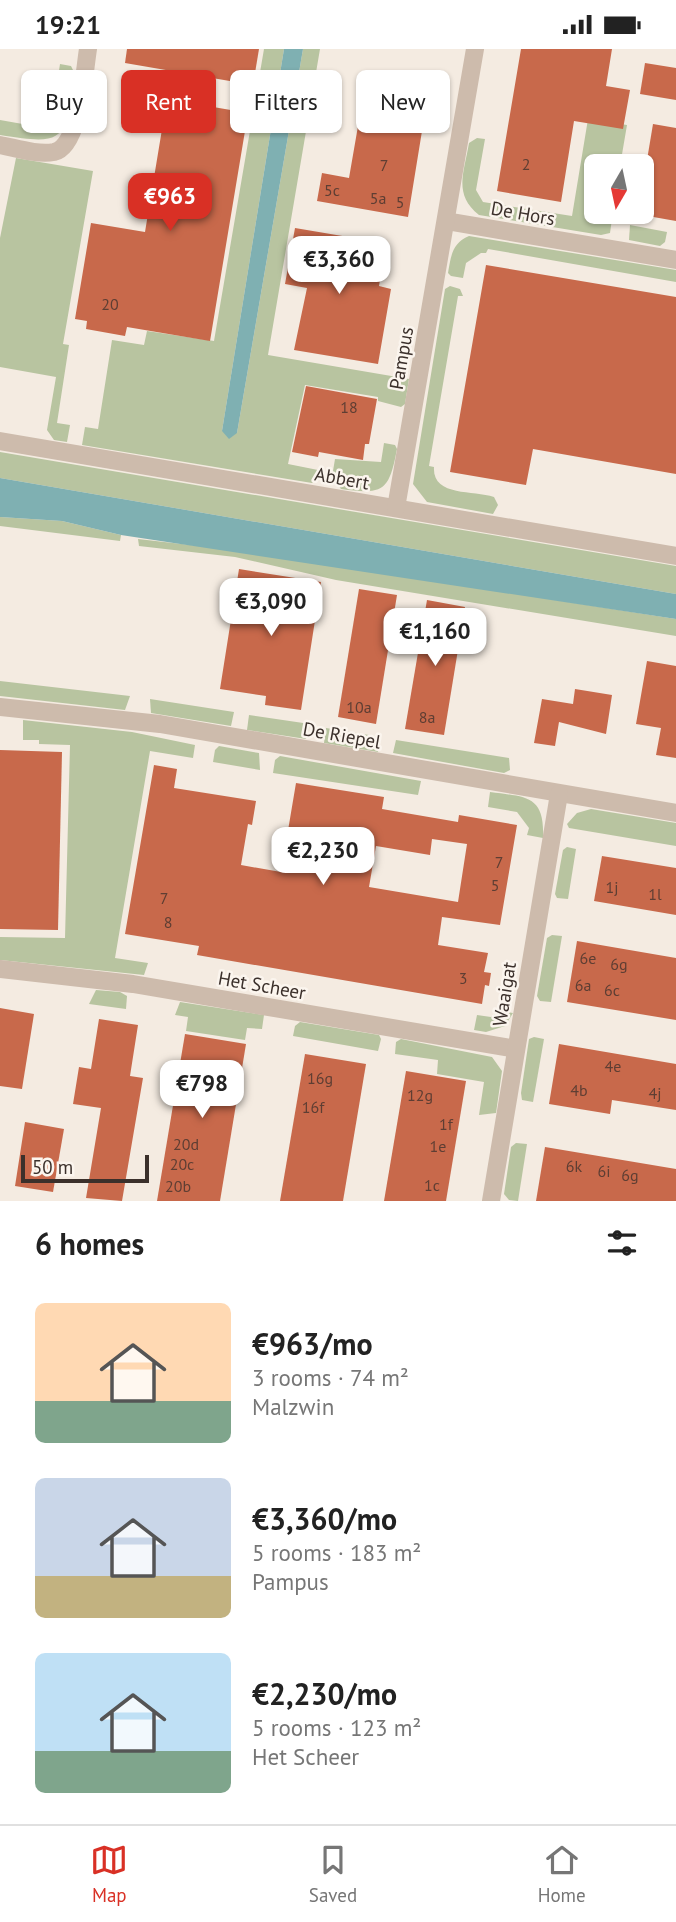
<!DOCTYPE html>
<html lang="en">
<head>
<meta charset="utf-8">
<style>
	:root { --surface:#fff; --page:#f2f2f2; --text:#222; --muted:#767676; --line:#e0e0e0; --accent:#d93025 }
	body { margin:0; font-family:"PT Sans",sans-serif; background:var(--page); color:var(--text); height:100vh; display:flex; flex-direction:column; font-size:26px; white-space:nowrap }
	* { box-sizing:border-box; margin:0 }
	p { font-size:23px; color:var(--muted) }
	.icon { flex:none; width:38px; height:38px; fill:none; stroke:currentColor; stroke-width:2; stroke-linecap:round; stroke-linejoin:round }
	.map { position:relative; height:1152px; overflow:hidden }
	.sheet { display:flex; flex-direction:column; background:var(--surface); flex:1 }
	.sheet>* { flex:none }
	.top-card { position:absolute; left:21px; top:21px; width:635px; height:63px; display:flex; gap:14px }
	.needle { width:46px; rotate:189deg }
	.buttons { position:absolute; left:584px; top:105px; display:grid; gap:14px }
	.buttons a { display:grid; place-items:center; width:70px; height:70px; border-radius:10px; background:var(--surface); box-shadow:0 2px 5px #0004; font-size:35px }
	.scale { position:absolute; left:21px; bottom:18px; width:128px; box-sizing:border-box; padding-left:7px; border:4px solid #3b302b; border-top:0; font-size:19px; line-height:24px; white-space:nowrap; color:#3b302b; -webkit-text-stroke:5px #fbf5ee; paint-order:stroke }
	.price { position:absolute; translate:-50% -60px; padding:0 16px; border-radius:14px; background:#fff; color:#222; font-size:23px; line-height:46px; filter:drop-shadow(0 2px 4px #0008) }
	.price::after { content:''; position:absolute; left:50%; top:42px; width:21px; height:16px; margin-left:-10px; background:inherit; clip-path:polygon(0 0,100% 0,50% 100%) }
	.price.current { background:var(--accent); color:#fff }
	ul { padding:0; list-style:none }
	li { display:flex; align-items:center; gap:21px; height:175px; padding:0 35px }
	li span { display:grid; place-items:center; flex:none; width:196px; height:140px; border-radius:10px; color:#555 }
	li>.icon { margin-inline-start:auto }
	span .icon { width:84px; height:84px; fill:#fffc; stroke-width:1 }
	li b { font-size:30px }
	h2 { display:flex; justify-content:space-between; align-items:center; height:84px; padding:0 35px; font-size:30px }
	.pill { padding:0 24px; border-radius:10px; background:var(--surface); box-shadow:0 2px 5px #0004; font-size:24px; line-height:63px }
	.pill.current { background:var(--accent); color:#fff }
	.status { display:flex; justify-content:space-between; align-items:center; height:49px; padding:0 35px; background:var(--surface); direction:ltr }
	.status svg { height:19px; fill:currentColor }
	.dock { display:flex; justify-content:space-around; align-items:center; height:98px; border-top:2px solid var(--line); background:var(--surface); font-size:19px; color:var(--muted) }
	.dock a { display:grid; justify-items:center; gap:4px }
	.dock .current { color:var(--accent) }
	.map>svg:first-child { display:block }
</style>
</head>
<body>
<div class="status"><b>19:21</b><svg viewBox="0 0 49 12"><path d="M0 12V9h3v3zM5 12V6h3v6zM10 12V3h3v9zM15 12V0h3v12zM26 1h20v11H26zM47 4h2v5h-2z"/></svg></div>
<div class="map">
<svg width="676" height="1152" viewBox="0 0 676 1152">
	<rect width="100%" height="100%" fill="#f4ebe1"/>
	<!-- green -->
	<g fill="#b8c4a0">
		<polygon points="264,0 284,0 222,382 237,384 303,0 320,0 268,306 409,330 405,355 401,358 378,352 378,348 305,336 288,415 318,421 316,431 312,434 82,396 85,378 98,380 112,291 144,296 147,282 214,292"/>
		<path d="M60,15L71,17L74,23C63,88 72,98 0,86V71L34,77L53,61Z"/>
		<path d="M588,70L627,76L620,117H597V163H613L610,184L601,186L479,166C453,145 464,124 469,94L477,89L485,90L476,141L483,153L572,167Z"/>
		<polygon points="16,109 93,122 63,295 69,296 57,374 70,376 67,393 54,391 47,381 56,328 0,318 0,189"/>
		<polygon points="630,176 667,183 665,193 660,197 629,191"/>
		<path d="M469,187L676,221V233L488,200L486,204H481L466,214L463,229L451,227L448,224C451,207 452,194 469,187Z"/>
		<path d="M450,237L460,240L463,247H458L429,417L434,418C432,448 473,441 494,448L498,456L493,465L427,453L413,435L445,240Z"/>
		<path d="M384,394L395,396L397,400C389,442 384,446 341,440L332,428L335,410L381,413Z"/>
		<polygon points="0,403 676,517 676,545 0,429"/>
		<polygon points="0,468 62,472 121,486 120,492 0,477"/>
		<polygon points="138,490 243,502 676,570 676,587 336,531 235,508 139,497"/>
		<polygon points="0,632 130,647 125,661 0,647"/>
		<polygon points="150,650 234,663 231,677 151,664"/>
		<polygon points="249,666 310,675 306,690 247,681"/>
		<polygon points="23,671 132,683 195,696 193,709 150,702 115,909 148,914 144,926 0,911 0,888 65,889 70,696 39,695 39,691 23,691"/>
		<polygon points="326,679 381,688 378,703 324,694"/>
		<polygon points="396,691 509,709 510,721 504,724 393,704"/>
		<polygon points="219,697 259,704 260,721 213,713 215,701"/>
		<polygon points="280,707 421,732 418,746 273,724 275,711"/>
		<path d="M490,743C526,748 545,746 543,789L527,786L529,779L517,763L488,758Z"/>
		<polygon points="591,760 676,774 676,797 569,779 567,775 577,764"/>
		<polygon points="567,798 576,800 568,850 557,849 555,845 563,801"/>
		<polygon points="552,886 562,887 551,953 540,952 537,947 547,889"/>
		<polygon points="96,941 120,943 127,947 126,960 89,955"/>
		<polygon points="180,953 264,966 262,980 247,979 245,991 186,982 188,968 175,966"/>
		<polygon points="500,962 513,964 505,977 486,983 474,981 477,966 491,968"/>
		<polygon points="300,973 379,986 381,990 378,1002 293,987 295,977"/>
		<polygon points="534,988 544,990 533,1053 522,1051 521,1044 529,990"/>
		<polygon points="401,990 492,1008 502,1022 496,1064 479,1066 484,1033 437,1025 438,1011 395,1005 396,993"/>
		<polygon points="516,1094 527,1095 518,1152 509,1151 504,1145 511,1098"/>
	</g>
	<!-- water -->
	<g fill="#7fb0b2">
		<polygon points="284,0 303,0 237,384 229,390 222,382"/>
		<polygon points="0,429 676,545 676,570 121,486 62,472 0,468"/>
	</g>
	<!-- building -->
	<g fill="#c8694b" fill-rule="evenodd">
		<polygon points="127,0 259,0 253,36 125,14"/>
		<polygon points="521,0 612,0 606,37 630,41 623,80 574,72 561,153 497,142"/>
		<polygon points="645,14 676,19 676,51 640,45"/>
		<polygon points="378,31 429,39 408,168 317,152 322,124 349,129 362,54 374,56"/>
		<polygon points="167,50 248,64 210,292 127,278 125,287 86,280 87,272 75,270 91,174 145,183"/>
		<polygon points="653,75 676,79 676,172 642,166 642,141"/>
		<polygon points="295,179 366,191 364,203 384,206 379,237 391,240 378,315 294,301 307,239 285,235"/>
		<polygon points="486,216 676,248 676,425 533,400 526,436 450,423"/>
		<polygon points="306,337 377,350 369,395 365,395 363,411 319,403 318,408 292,403"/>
		<polygon points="239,520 321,533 301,661 265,656 266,647 220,640"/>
		<polygon points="359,540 397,546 376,675 338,668"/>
		<polygon points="427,551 465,558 444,686 405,680"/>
		<polygon points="647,612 676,617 676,709 656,706 661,679 636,675"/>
		<polygon points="575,640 612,646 606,685 559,673 555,697 534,694 542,650 573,655"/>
		<polygon points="0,701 62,703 58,881 0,880"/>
		<path d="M154,716L177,720L174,739L256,752L252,776L248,775L241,816L281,823L296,734L384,748L382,760L458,773L459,766L517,776L500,876L442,868L438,896L488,904L484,923L491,924L489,937L485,936L482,955L197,906L199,897L125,885ZM432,790L467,795L458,853L369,838L376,797L430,806Z"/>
		<polygon points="602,807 676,819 676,866 594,852"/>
		<polygon points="577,892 676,909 676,971 567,953"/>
		<polygon points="0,959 34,965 22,1040 0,1037"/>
		<polygon points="99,970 138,976 130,1027 143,1029 122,1152 86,1149 101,1059 73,1055 79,1018 91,1020"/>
		<polygon points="185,985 246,995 220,1152 157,1152"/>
		<polygon points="559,995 676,1015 676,1061 612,1051 610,1065 549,1055"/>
		<polygon points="305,1005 366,1015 343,1152 280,1152"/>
		<polygon points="406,1022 466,1032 446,1152 384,1152"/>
		<polygon points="25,1073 64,1080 53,1143 15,1137"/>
		<polygon points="545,1098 676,1120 676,1152 536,1152"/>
	</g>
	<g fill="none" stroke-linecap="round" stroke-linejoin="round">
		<!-- minor -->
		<g stroke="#cdbbac" stroke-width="18">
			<path d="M0,96C16,99 37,106 54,103C80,97 84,24 88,0"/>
			<polyline points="446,172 676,211"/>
			<polyline points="0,392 676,507"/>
			<polyline points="396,459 475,0"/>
			<polyline points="0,658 160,675 676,764"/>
			<polyline points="0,920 133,935 516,1000"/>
			<polyline points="491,1152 559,745"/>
		</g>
	</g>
	<g text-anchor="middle" stroke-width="5" stroke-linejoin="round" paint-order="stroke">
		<!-- number labels -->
		<g font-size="16" fill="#5e3e33">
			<text x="526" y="121">2</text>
			<text x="384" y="122">7</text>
			<text x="332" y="147">5c</text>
			<text x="378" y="155">5a</text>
			<text x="400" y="159">5</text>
			<text x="110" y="261">20</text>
			<text x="349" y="364">18</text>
			<text x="359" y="664">10a</text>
			<text x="427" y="674">8a</text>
			<text x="499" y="819">7</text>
			<text x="495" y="842">5</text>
			<text x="612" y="844">1j</text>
			<text x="655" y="851">1l</text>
			<text x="164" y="855">7</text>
			<text x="168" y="879">8</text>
			<text x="588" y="915">6e</text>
			<text x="619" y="921">6g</text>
			<text x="463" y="935">3</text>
			<text x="583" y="942">6a</text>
			<text x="612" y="947">6c</text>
			<text x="613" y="1023">4e</text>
			<text x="320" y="1035">16g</text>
			<text x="579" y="1047">4b</text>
			<text x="655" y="1050">4j</text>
			<text x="420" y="1052">12g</text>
			<text x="313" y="1064">16f</text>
			<text x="446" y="1081">1f</text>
			<text x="186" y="1101">20d</text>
			<text x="438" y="1103">1e</text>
			<text x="182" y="1121">20c</text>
			<text x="574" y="1123">6k</text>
			<text x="604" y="1128">6i</text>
			<text x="630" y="1132">6g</text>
			<text x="432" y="1142">1c</text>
			<text x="178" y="1143">20b</text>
		</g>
		<!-- street labels -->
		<g font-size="19" fill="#3b302b" stroke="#fbf5ee">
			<text transform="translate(523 164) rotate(10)" y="7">De Hors</text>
			<text transform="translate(401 309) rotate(-80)" y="7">Pampus</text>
			<text transform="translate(342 429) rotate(10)" y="7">Abbert</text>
			<text transform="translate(342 686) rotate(10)" y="7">De Riepel</text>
			<text transform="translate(262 936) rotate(10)" y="7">Het Scheer</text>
			<text transform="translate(504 945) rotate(-81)" y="7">Waaigat</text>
		</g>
	</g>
</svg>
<div class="buttons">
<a><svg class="needle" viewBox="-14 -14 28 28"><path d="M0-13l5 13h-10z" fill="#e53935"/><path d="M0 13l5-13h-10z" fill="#767676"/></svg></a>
</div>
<div class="scale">50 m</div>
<b class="price current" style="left:170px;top:184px">€963</b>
<b class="price" style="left:339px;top:247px">€3,360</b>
<b class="price" style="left:271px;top:589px">€3,090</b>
<b class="price" style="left:435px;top:619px">€1,160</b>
<b class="price" style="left:323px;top:838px">€2,230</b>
<b class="price" style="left:202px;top:1071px">€798</b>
<div class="top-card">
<a class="pill">Buy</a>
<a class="pill current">Rent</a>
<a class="pill">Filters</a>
<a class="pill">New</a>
</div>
</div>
<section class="sheet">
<h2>6 homes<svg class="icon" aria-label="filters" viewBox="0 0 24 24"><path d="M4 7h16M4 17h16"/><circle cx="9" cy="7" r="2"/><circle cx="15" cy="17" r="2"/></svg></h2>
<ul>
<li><span style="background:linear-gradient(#ffd9b3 70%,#7fa58c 0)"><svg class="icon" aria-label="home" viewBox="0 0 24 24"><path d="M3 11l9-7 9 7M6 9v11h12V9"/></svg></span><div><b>€963/mo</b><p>3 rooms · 74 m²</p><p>Malzwin</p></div></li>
<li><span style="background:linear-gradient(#c9d6e8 70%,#c2b280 0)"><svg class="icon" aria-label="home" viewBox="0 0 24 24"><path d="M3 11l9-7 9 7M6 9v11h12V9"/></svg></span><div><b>€3,360/mo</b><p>5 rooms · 183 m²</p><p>Pampus</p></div></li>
<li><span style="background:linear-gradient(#bfe0f5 70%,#7fa58c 0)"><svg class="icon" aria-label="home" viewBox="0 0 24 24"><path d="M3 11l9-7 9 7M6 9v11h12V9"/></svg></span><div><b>€2,230/mo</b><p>5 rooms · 123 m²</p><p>Het Scheer</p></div></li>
</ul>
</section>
<nav class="dock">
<a class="current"><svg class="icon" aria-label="map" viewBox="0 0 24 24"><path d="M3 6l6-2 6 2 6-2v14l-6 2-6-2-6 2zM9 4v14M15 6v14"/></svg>Map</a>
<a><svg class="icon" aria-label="saved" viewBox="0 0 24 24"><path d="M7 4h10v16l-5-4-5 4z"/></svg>Saved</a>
<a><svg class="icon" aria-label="home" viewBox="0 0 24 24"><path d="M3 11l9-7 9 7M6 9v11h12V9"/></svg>Home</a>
</nav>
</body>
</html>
